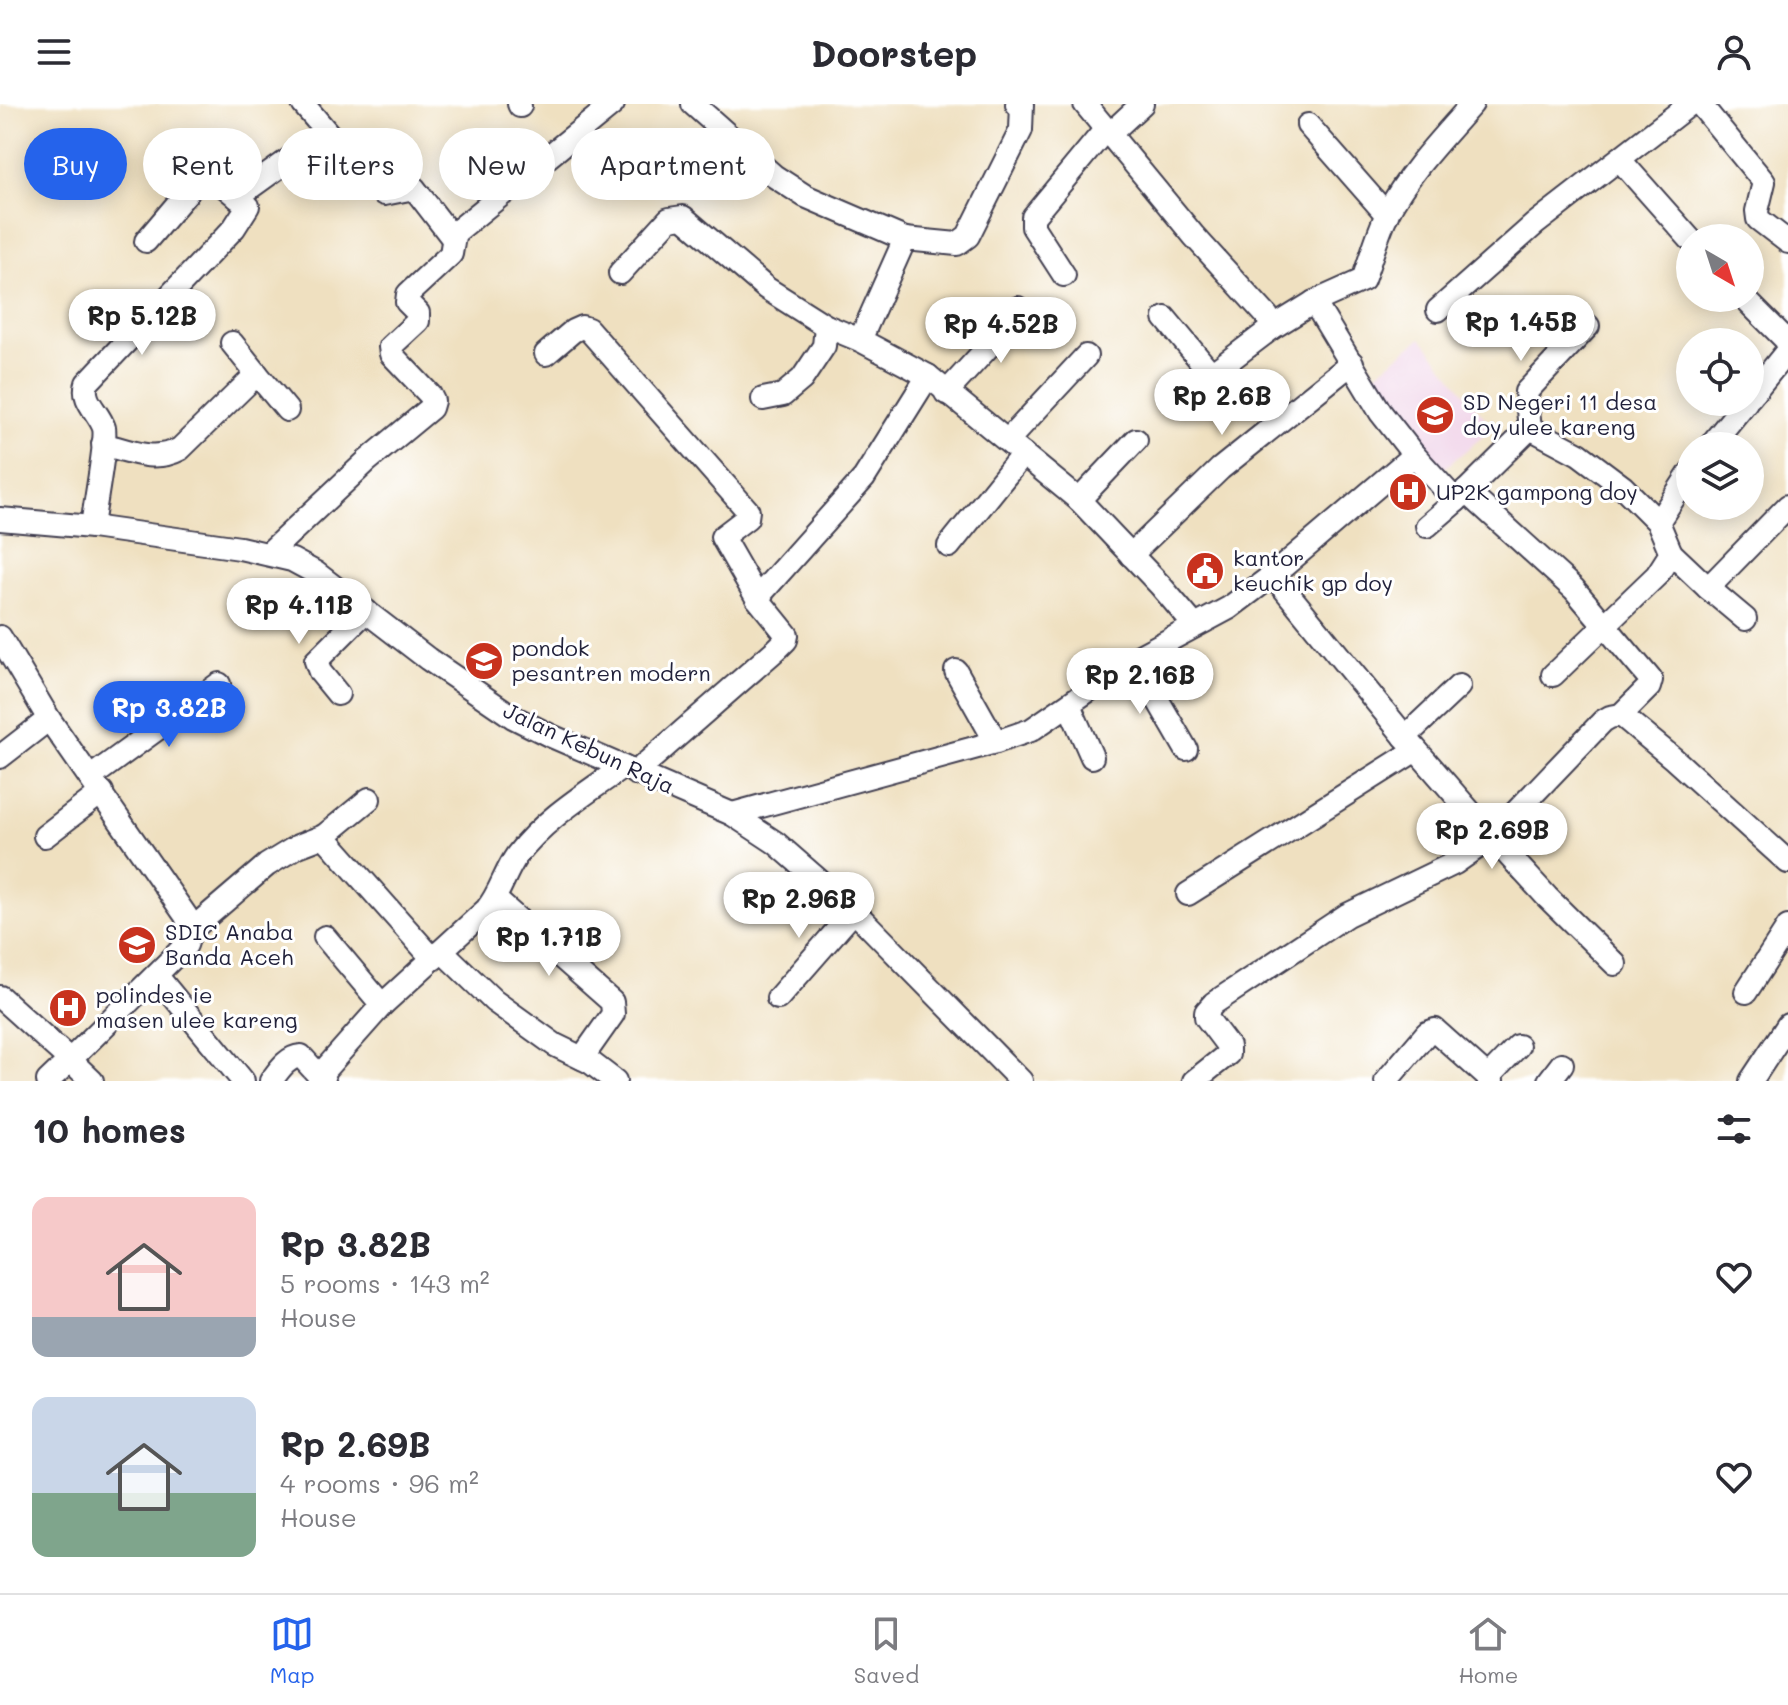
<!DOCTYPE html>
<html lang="en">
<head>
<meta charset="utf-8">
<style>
	:root { --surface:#fff; --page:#f2f2f3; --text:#2b2b33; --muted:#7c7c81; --line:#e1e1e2; --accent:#2563eb }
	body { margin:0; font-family:Mali,sans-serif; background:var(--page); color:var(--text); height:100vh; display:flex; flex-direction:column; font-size:30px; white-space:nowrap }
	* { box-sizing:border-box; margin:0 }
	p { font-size:26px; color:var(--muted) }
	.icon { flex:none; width:44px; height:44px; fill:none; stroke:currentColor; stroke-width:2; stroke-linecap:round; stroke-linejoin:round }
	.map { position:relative; height:977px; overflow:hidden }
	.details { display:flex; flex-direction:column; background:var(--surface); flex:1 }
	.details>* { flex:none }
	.guide { position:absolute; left:24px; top:24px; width:800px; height:72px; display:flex; gap:16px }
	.needle { width:52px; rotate:141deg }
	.tools { position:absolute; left:1676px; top:120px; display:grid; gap:16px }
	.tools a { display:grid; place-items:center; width:88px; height:88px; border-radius:50%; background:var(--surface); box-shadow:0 4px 20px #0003; font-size:40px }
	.price { position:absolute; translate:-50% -68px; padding:0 18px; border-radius:28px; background:#fff; color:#222; font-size:26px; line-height:52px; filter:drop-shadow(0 2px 4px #0008) }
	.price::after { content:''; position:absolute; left:50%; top:48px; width:24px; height:18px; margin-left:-12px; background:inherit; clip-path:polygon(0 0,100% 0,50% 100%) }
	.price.active { background:var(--accent); color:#fff }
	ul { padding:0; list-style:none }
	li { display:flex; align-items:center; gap:24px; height:200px; padding:0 32px }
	li span { display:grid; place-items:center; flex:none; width:224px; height:160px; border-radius:16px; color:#555 }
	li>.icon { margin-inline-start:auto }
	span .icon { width:96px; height:96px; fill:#fffc; stroke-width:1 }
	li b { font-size:34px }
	h2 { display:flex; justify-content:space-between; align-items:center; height:96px; padding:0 32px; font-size:34px }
	.pill { padding:0 28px; border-radius:36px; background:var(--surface); box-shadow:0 4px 20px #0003; font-size:28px; line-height:72px }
	.pill.active { background:var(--accent); color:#fff }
	header { display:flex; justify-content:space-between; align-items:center; height:104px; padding:0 32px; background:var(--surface); font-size:36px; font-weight:700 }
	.tabs { display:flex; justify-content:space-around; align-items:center; height:112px; border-top:2px solid var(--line); background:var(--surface); font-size:22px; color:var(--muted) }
	.tabs a { display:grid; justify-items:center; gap:4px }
	.tabs .active { color:var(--accent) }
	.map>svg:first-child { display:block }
</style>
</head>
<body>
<header><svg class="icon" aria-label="menu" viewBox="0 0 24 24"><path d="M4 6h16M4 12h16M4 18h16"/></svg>Doorstep<svg class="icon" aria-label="person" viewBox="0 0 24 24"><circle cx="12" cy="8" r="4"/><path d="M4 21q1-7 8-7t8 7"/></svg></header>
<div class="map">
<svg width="1788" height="977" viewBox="0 0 1788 977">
	<rect width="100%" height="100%" fill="#fff"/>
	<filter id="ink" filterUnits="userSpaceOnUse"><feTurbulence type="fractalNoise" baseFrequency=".0125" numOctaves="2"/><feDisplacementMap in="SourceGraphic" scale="16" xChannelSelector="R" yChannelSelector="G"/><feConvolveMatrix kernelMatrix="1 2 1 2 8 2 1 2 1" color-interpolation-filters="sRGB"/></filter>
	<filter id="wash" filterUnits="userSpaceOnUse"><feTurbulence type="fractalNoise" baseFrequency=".006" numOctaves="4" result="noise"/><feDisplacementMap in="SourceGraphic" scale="32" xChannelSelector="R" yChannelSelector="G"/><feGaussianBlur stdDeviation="1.8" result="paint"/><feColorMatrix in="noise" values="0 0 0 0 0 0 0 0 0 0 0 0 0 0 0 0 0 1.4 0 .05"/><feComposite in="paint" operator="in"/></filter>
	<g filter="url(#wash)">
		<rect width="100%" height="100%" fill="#efe0c0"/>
		<!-- built -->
		<polygon fill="#efd0e7" points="1421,234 1493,324 1435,372 1364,279"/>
	</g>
	<g filter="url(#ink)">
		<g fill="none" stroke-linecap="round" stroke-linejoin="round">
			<defs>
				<g id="minor">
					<polyline points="303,0 371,80 384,90 414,84 451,132 613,0"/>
					<polyline points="519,0 520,2"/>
					<polyline points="693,0 774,72 805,92 905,135"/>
					<polyline points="1017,0 1019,2 1022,0 1021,26 968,132 957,140 905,135 860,236 928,272 1079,396 1160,481 1194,521"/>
					<polyline points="1085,0 1194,132 1267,212 1272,224 1314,198"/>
					<polyline points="1700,0 1764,78 1757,107 1758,115 1788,138"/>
					<polyline points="1308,21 1387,111"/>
					<polyline points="1620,56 1690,135"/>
					<polyline points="237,93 326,29"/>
					<polyline points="620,169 669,115 683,113 766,184 826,222 860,236"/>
					<polyline points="1064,171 1033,123 1033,113 1105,26 1114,26 1142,0"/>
					<polyline points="1744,194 1788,238"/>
					<polyline points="1438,206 1535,120 1690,0"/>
					<polyline points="1165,214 1209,267 1214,268 1272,224"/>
					<polyline points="546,250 573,227 582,223 588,225 748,407 747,414 722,433 757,494 787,531 786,536 778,544 635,669"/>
					<polyline points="257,270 287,306"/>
					<polyline points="946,289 1001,229 1018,204"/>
					<polyline points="1750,293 1788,246"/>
					<polyline points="763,295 783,291 802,275 824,242 826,222"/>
					<polyline points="1530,324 1526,288 1588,222"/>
					<polyline points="1008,336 1086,252"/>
					<path d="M103,340C129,347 154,359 180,345L257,270L232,239"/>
					<polyline points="1710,342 1746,298"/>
					<path d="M1414,351L1381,309L1314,198L1363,176C1371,154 1377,131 1387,110C1408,69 1442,34 1472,0"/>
					<polyline points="1466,387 1574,485 1651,576 1649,583 1621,611"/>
					<polyline points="1079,396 1136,336"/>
					<polyline points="0,415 92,423 240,444 292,456 316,469 428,555 513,613 549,631 732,710 776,739 854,807 1021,977"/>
					<polyline points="1658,418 1690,369"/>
					<polyline points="1427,422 1456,397"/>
					<path d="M92,423C94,405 107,337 104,324C99,308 81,297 87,279L234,124L248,102L212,72L206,71L197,77L146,137"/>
					<polyline points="949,442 1023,350"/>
					<polyline points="269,449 367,357 431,304 433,297 430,291 391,250 390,243 418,217 418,209 407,198 408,190 451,150 454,132"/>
					<polyline points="1671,449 1708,484 1788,402"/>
					<polyline points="1131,451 1220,365 1352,259"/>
					<polyline points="1273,471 1405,633 1492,733 1603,617 1610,613 1621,611 1674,655 1788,758"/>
					<polyline points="1708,484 1745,515"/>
					<polyline points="757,494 864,374 928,272"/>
					<polyline points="0,533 49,615 186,812 191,826 186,841 70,956 0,893"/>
					<polyline points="1134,555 1186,645"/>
					<polyline points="956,567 996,638"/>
					<polyline points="338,590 320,568 316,557 366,507"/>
					<polyline points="1069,601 1092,653"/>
					<polyline points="1405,633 1459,582"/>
					<polyline points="0,653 49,615"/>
					<polyline points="91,673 219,580"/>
					<polyline points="732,710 996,638 1031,626 1134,555 1229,504 1273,471 1414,351 1456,397 1530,324 1579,350 1623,383 1658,418 1671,449 1657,471 1553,571"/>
					<polyline points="45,732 102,688"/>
					<polyline points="324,732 433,855"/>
					<polyline points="1188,790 1416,646"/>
					<polyline points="495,795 612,898 613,910 582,954"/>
					<polyline points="191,826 267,761 298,742 324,732 369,695"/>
					<polyline points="325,833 382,901"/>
					<polyline points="442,847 494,897 555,941 590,958 615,977"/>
					<polyline points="156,871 243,977"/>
					<polyline points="1746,888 1788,823"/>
					<polyline points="778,894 854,807"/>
					<path d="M320,971L382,901L487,805C500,789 505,768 517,751C544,715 587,689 623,663"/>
					<polyline points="1488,973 1518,942"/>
					<polyline points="48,977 70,956 92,977"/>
					<path d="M271,977C279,966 287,953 301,952L324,977"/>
					<polyline points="1194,977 1228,950 1228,942 1206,913 1206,908 1214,899 1347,811 1455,759 1492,733 1547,793 1615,860"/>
					<polyline points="1386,977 1427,929 1435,926 1492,977"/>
					<polyline points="1549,977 1562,960"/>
					<polyline points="1751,977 1788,921"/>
				</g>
			</defs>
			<!-- minor casing -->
			<use href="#minor" stroke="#413e4f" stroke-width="26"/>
			<!-- minor -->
			<use href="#minor" stroke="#fff" stroke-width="22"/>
		</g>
	</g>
	<!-- icons -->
	<defs>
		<symbol id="school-disc" viewBox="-11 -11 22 22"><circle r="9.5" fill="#c8321e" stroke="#fff"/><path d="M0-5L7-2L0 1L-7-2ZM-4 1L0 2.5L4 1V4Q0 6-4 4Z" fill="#fff"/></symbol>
		<symbol id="hospital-disc" viewBox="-11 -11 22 22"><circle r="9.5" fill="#c8321e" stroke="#fff"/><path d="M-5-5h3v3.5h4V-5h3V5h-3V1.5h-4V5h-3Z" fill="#fff"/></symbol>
		<symbol id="civic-disc" viewBox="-11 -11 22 22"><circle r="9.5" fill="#c8321e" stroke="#fff"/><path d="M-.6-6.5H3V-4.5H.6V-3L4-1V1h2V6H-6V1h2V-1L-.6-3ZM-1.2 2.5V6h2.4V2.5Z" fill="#fff"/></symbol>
		<symbol id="university-disc" viewBox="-11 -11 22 22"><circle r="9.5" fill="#c8321e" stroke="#fff"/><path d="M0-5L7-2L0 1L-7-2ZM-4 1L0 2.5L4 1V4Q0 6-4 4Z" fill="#fff"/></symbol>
	</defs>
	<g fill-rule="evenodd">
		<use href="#school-disc" x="1413" y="289" width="44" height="44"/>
		<use href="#hospital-disc" x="1386" y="366" width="44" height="44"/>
		<use href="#civic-disc" x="1183" y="445" width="44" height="44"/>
		<use href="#university-disc" x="462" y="535" width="44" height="44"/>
		<use href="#school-disc" x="115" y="819" width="44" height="44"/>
		<use href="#hospital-disc" x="46" y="882" width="44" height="44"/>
	</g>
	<g text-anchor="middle" stroke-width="6" stroke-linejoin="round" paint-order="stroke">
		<!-- poi labels -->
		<g font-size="22" fill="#22223b" stroke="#fff" text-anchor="start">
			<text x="1463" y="306">SD Negeri 11 desa<tspan x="1463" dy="25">doy ulee kareng</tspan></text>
			<text x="1436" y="396">UP2K gampong doy</text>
			<text x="1233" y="462">kantor<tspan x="1233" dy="25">keuchik gp doy</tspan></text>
			<text x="512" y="552">pondok<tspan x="512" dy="25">pesantren modern</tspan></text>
			<text x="165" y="836">SDIC Anaba<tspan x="165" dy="25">Banda Aceh</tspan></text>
			<text x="96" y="899">polindes ie<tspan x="96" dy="25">masen ulee kareng</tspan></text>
		</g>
		<!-- street labels -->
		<g font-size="22" fill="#22223b" stroke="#fff">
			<text transform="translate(589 644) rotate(25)" y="8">Jalan Kebun Raja</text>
		</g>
	</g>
</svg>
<div class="tools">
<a><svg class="needle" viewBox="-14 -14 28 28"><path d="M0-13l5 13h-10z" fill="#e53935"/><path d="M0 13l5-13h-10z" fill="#7c7c81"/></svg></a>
<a><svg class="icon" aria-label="locate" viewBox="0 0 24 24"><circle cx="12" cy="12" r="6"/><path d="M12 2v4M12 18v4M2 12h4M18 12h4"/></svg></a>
<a><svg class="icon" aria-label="layers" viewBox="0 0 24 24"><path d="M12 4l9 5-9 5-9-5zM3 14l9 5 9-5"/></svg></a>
</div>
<b class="price" style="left:142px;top:253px">Rp 5.12B</b>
<b class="price" style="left:1521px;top:259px">Rp 1.45B</b>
<b class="price" style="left:1001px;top:261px">Rp 4.52B</b>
<b class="price" style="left:1222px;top:333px">Rp 2.6B</b>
<b class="price" style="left:299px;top:542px">Rp 4.11B</b>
<b class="price" style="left:1140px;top:612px">Rp 2.16B</b>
<b class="price active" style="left:169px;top:645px">Rp 3.82B</b>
<b class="price" style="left:1492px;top:767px">Rp 2.69B</b>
<b class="price" style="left:799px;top:836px">Rp 2.96B</b>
<b class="price" style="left:549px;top:874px">Rp 1.71B</b>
<div class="guide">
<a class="pill active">Buy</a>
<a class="pill">Rent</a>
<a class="pill">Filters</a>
<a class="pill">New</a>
<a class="pill">Apartment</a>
</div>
</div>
<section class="details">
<h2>10 homes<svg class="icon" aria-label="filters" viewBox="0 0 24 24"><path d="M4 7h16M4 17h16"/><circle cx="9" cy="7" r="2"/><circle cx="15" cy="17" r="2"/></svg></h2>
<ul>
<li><span style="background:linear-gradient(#f6c9c9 75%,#9aa5b1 0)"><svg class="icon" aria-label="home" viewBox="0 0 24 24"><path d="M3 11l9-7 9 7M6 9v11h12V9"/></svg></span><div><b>Rp 3.82B</b><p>5 rooms · 143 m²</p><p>House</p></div><svg class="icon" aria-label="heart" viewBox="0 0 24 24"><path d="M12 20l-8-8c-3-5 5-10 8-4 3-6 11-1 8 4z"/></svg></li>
<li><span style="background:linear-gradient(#c9d6e8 60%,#7fa58c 0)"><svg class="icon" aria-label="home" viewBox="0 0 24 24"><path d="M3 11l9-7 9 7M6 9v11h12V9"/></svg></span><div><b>Rp 2.69B</b><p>4 rooms · 96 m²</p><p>House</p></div><svg class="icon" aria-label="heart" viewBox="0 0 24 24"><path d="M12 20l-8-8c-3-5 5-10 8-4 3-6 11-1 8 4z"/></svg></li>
</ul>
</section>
<nav class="tabs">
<a class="active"><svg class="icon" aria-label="map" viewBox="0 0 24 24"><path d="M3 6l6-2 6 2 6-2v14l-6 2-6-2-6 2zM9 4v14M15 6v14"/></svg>Map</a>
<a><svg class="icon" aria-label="saved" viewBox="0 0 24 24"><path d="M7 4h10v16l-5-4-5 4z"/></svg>Saved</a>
<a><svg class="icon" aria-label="home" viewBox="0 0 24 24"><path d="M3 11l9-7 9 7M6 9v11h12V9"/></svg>Home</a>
</nav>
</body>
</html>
